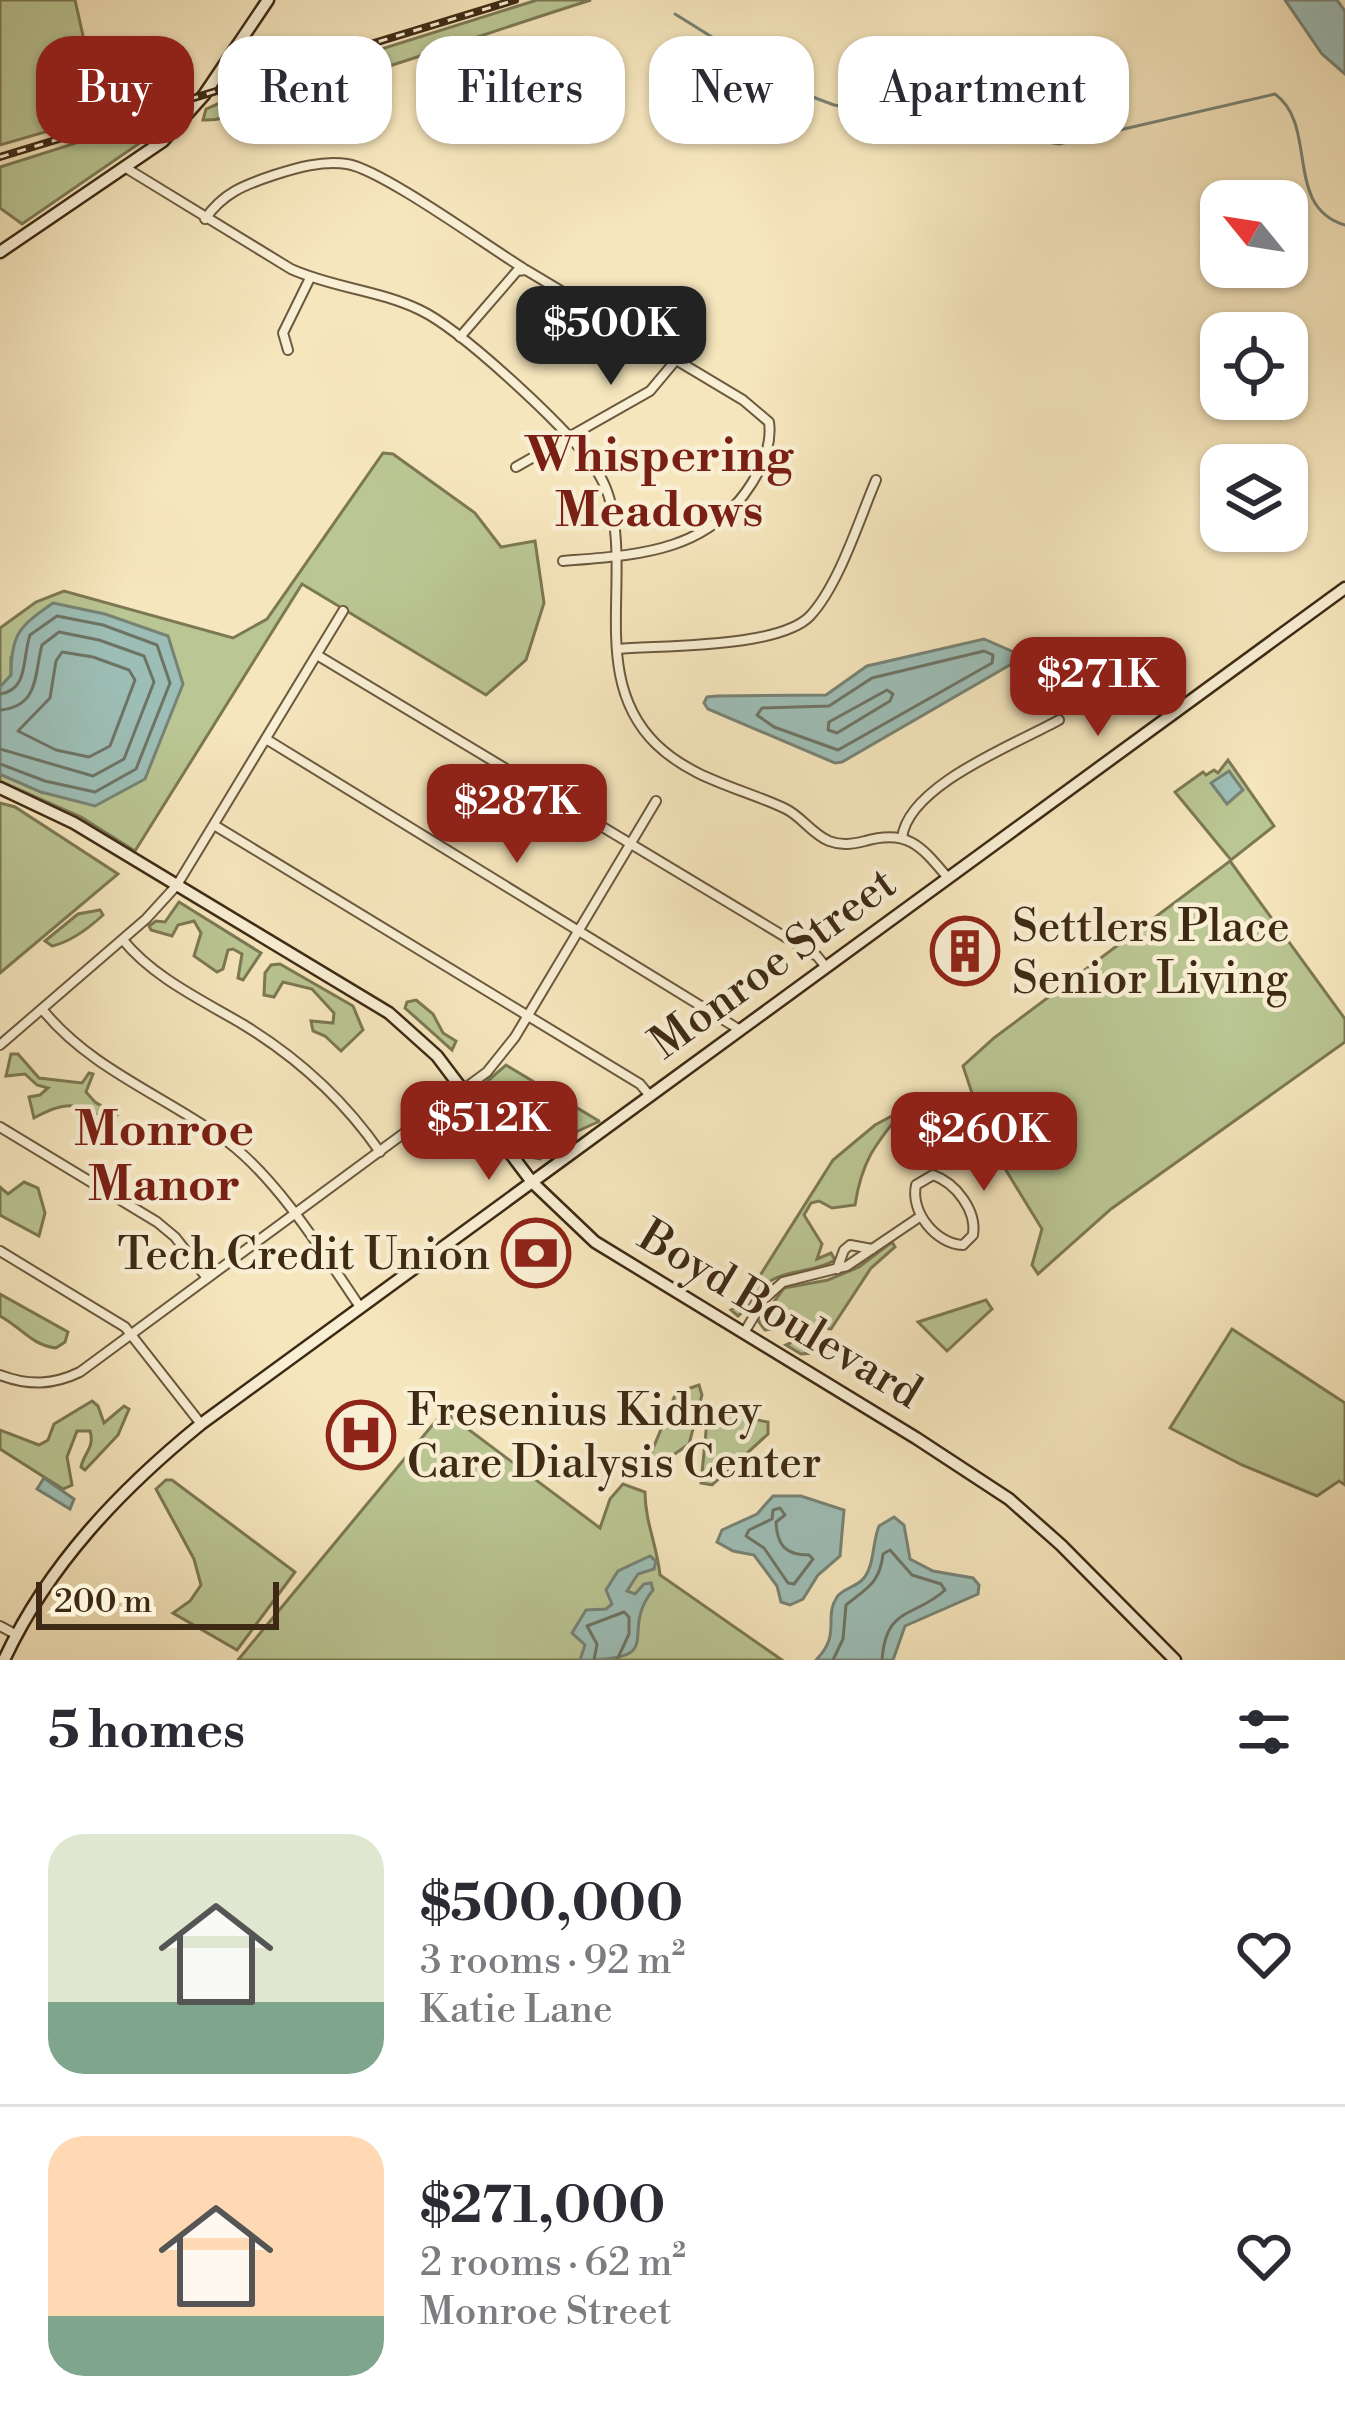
<!DOCTYPE html>
<html lang="en">
<head>
<meta charset="utf-8">
<style>
	:root { --surface:#fff; --page:#f2f2f3; --text:#2b2b33; --muted:#7c7c81; --line:#e1e1e2; --accent:#8f2418 }
	body { margin:0; font-family:"Libre Bodoni",serif; background:var(--page); color:var(--text); height:100vh; display:flex; flex-direction:column; font-size:45px; white-space:nowrap }
	* { box-sizing:border-box; margin:0 }
	p { font-size:39px; color:var(--muted) }
	.icon { flex:none; width:66px; height:66px; fill:none; stroke:currentColor; stroke-width:2; stroke-linecap:round; stroke-linejoin:round }
	.map { position:relative; height:1660px; overflow:hidden }
	.details { display:flex; flex-direction:column; background:var(--surface); flex:1 }
	.details>* { flex:none }
	.banner { position:absolute; left:36px; top:36px; width:1275px; height:108px; display:flex; gap:24px }
	.needle { width:78px; rotate:300deg }
	.buttons { position:absolute; left:1200px; top:180px; display:grid; gap:24px }
	.buttons a { display:grid; place-items:center; width:108px; height:108px; border-radius:24px; background:var(--surface); box-shadow:0 3px 9px #0004; font-size:60px }
	.scale { position:absolute; left:36px; bottom:30px; width:243px; box-sizing:border-box; padding-left:12px; border:6px solid #3e2a14; border-top:0; font-size:33px; line-height:42px; white-space:nowrap; color:#3e2a14; -webkit-text-stroke:9px #f9efd4; paint-order:stroke }
	.price { position:absolute; translate:-50% -102px; padding:0 27px; border-radius:24px; background:var(--accent); color:#fff; font-size:39px; line-height:78px; filter:drop-shadow(0 3px 6px #0008) }
	.price::after { content:''; position:absolute; left:50%; top:72px; width:36px; height:27px; margin-left:-18px; background:inherit; clip-path:polygon(0 0,100% 0,50% 100%) }
	.price.current { background:#222; color:#fff }
	ul { padding:0; list-style:none }
	li { display:flex; align-items:center; gap:36px; height:300px; padding:0 48px }
	li+li { border-top:3px solid var(--line) }
	li span { display:grid; place-items:center; flex:none; width:336px; height:240px; border-radius:36px; color:#555 }
	li>.icon { margin-inline-start:auto }
	span .icon { width:144px; height:144px; fill:#fffc; stroke-width:1 }
	li b { font-size:51px }
	h2 { display:flex; justify-content:space-between; align-items:center; height:144px; padding:0 48px; font-size:51px }
	.pill { padding:0 42px; border-radius:36px; background:var(--surface); box-shadow:0 3px 9px #0004; font-size:42px; line-height:108px }
	.pill.current { background:var(--accent); color:#fff }
	.map>svg:first-child { display:block }
</style>
</head>
<body>
<div class="map">
<svg width="1345" height="1660" viewBox="0 0 1345 1660">
	<rect width="100%" height="100%" fill="#f6e6bd"/>
	<filter id="stains"><feTurbulence type="fractalNoise" baseFrequency=".00167" numOctaves="4"/><feColorMatrix values="0 0 0 0 .2 0 0 0 0 .09 0 0 0 0 .02 0 0 0 .5 -.17"/></filter>
	<radialGradient id="worn" r=".72"><stop offset=".6" stop-color="#630" stop-opacity="0"/><stop offset="1" stop-color="#630" stop-opacity=".3"/></radialGradient>
	<!-- green -->
	<g fill="#bac693" stroke="#7c7854" stroke-width="3">
		<polygon points="0,0 75,0 84,40 149,102 0,145"/>
		<path d="M537,0H591C485,33 381,72 273,100C248,107 230,121 203,120L206,109L245,92Z"/>
		<polygon points="167,114 166,125 22,224 0,208 0,167"/>
		<polygon points="383,453 393,454 475,513 501,547 535,541 544,603 526,660 486,695 302,584 135,851 81,817 0,781 0,774 41,792 11,656 11,676 0,687 0,628 36,602 64,591 233,638 267,619"/>
		<polygon points="1228,760 1274,826 1231,860 1175,792 1203,772 1206,775 1214,770 1218,773"/>
		<polygon points="0,803 15,807 118,874 0,973"/>
		<polygon points="1230,861 1345,1019 1345,1042 1111,1209 1038,1274 1032,1265 1042,1229 993,1149 966,1123 976,1105 963,1066 994,1038"/>
		<polygon points="179,902 261,953 243,980 238,978 242,954 233,949 228,950 223,969 217,972 194,956 201,933 194,921 178,925 172,936 151,930 149,926 156,921 165,922"/>
		<path d="M100,910L103,915C90,927 70,942 52,946L45,941L78,914Z"/>
		<polygon points="280,964 353,1006 363,1030 341,1051 325,1036 313,1031 311,1021 333,1023 334,1013 312,989 283,982 274,997 264,995 265,973 271,965"/>
		<polygon points="416,1000 433,1014 443,1033 456,1041 452,1050 405,1008 407,1002"/>
		<path d="M11,1054H18L39,1078L82,1083L89,1073L93,1074L86,1092L95,1102L117,1115L110,1123C78,1103 68,1099 34,1118L29,1097L40,1095L48,1088L37,1085L25,1074L6,1076Z"/>
		<polygon points="506,1065 599,1121 600,1121 578,1131 540,1159 524,1156 479,1100 477,1090"/>
		<path d="M903,1110C875,1145 862,1160 855,1205L832,1208L819,1201L811,1203L804,1215L822,1244L817,1259L831,1253L835,1260C814,1273 785,1269 766,1284C755,1292 749,1307 738,1316L731,1310L742,1304L833,1160L875,1125Z"/>
		<polygon points="24,1182 38,1188 45,1213 39,1236 0,1215 0,1187 8,1194"/>
		<polygon points="892,1242 895,1247 871,1268 831,1329 823,1328 815,1336 814,1353 801,1354 786,1345 801,1338 792,1333 781,1319 772,1329 765,1330 759,1322 784,1288 828,1280 859,1267"/>
		<path d="M0,1294L68,1332L65,1342L56,1348C31,1345 21,1327 0,1316Z"/>
		<polygon points="986,1300 992,1309 947,1351 918,1322"/>
		<polygon points="1232,1329 1345,1403 1345,1485 1339,1481 1317,1496 1242,1465 1170,1428"/>
		<polygon points="699,1385 702,1395 689,1444 653,1469 650,1456 676,1393"/>
		<path d="M92,1401L98,1406L104,1423L124,1406L129,1409L118,1435L85,1470L81,1467C84,1452 95,1448 90,1431H77L67,1457L72,1485L63,1489L0,1449V1430L39,1445L48,1440L54,1424Z"/>
		<path d="M444,1411L600,1528L610,1499L623,1484L645,1492C645,1522 657,1545 660,1575L782,1660H238Z"/>
		<polygon points="708,1411 768,1422 768,1434 712,1485 701,1483"/>
		<polygon points="166,1480 172,1480 295,1572 237,1650 173,1613 190,1601 201,1585 194,1559 156,1489"/>
	</g>
	<!-- water -->
	<g fill="#9dbeb6" stroke="#778375" stroke-width="3">
		<polygon points="1285,0 1337,0 1345,11 1345,74 1322,54"/>
		<path d="M53,603L105,614L168,636L183,684L145,779L95,806L41,792L0,774V687L11,675C11,633 20,626 53,603Z"/>
		<polygon points="984,639 1018,654 1020,659 842,762 835,763 708,709 704,703 707,697 717,696 826,695 867,666"/>
		<polygon points="1229,771 1243,790 1227,804 1211,783"/>
		<polygon points="44,1478 74,1499 70,1509 37,1489"/>
		<polygon points="773,1496 801,1496 844,1510 840,1556 818,1575 803,1599 790,1605 781,1602 777,1586 754,1555 733,1551 717,1542 722,1530 757,1514"/>
		<path d="M894,1517L904,1525L910,1559L933,1571L973,1578L979,1585L978,1594L905,1626L893,1660H816C842,1634 823,1618 837,1597C842,1589 853,1588 861,1581C875,1569 872,1542 879,1526Z"/>
		<path d="M650,1556L656,1561L654,1569L638,1574L627,1591L635,1594L644,1584L651,1583L653,1590C617,1634 671,1660 580,1660L585,1645L572,1633L586,1610L606,1609L612,1604L606,1590L618,1571Z"/>
	</g>
	<g fill="none" stroke-linecap="round" stroke-linejoin="round">
		<!-- shore -->
		<g stroke="#6e7465" stroke-width="3">
			<polygon points="984,651 993,655 992,663 838,750 774,727 757,715 762,708 829,706 872,678"/>
			<polygon points="62,652 93,657 129,670 135,680 110,746 89,757 56,750 18,731 50,698 56,661"/>
			<polygon points="887,690 893,694 890,701 837,733 828,730 829,722"/>
			<path d="M0,694C29,690 22,658 30,635L57,616L103,625L157,645L170,683L136,769L95,792L45,781L0,764"/>
			<path d="M0,710C40,706 34,674 42,645L59,632L99,640L144,656L154,682L124,759L93,776L0,749"/>
			<path d="M780,1508L785,1515L776,1522C777,1545 785,1555 809,1555L813,1559L794,1584L788,1583L764,1548L746,1536L749,1530L772,1519L773,1510Z"/>
			<polyline points="594,1660 597,1644 587,1626 624,1612 629,1617 629,1634 617,1660"/>
			<path d="M833,1660L843,1639L846,1605C867,1588 880,1583 883,1554L890,1550L912,1575L941,1584L945,1590C915,1618 886,1605 882,1660"/>
		</g>
		<!-- stream -->
		<path stroke="#778375" stroke-width="3" d="M675,14L802,93L834,105L1059,144L1275,94C1319,126 1283,207 1345,225"/>
		<defs>
			<g id="street">
				<path d="M126,168L291,269C333,288 379,290 420,310C462,330 561,423 590,461C601,475 609,492 612,510C628,589 592,681 656,744C693,780 742,788 786,809C802,817 812,834 829,841C842,846 853,844 865,841C908,829 921,846 948,878"/>
				<path d="M205,219C223,193 244,185 274,175C296,168 323,160 347,164C381,169 487,246 523,268"/>
				<path d="M460,337L517,271L526,270L743,400L769,422C772,443 763,465 752,483C708,553 637,555 563,561"/>
				<polyline points="288,350 283,333 310,278"/>
				<polyline points="516,467 650,391 676,360"/>
				<path d="M618,649C664,645 779,648 810,616C839,585 859,520 876,480"/>
				<polyline points="317,655 817,956 826,967"/>
				<polyline points="266,739 740,1030"/>
				<polyline points="214,825 640,1084 650,1096"/>
				<path d="M902,838C908,785 1016,744 1059,720"/>
				<path d="M123,940C154,978 202,1000 244,1025C298,1058 344,1100 380,1152"/>
				<path d="M42,1009C91,1070 166,1096 228,1142C279,1181 324,1254 360,1307"/>
				<polyline points="0,1045 146,919 177,885 343,611"/>
				<polyline points="0,1127 157,1222 175,1237 207,1278"/>
				<path d="M933,1175C956,1183 977,1211 973,1235L963,1245C936,1244 910,1212 916,1185Z"/>
				<polyline points="0,1251 125,1327 201,1424"/>
				<polyline points="837,1269 844,1250 850,1245 872,1249"/>
				<polyline points="744,1333 764,1299 783,1282 847,1266 921,1216"/>
				<path d="M0,1375C29,1386 53,1385 80,1372L487,1072L515,1037L656,801"/>
				<polyline points="0,1626 17,1635"/>
			</g>
			<g id="secondary">
				<polyline points="0,252 163,141 204,95 268,0"/>
				<polyline points="0,788 74,823 389,1013 437,1056 532,1182 595,1242 916,1438 1009,1499 1061,1545 1175,1660"/>
				<path d="M4,1660C48,1565 121,1489 201,1424L1345,588"/>
			</g>
		</defs>
		<!-- street casing -->
		<use href="#street" stroke="#6c593e" stroke-width="12"/>
		<!-- secondary casing -->
		<use href="#secondary" stroke="#3e2a14" stroke-width="15"/>
		<!-- street -->
		<use href="#street" stroke="#f9efd4" stroke-width="8"/>
		<!-- secondary -->
		<use href="#secondary" stroke="#f9efd4" stroke-width="10"/>
		<defs>
			<polyline id="rail" points="0,157 515,0"/>
		</defs>
		<!-- rail casing -->
		<use href="#rail" stroke="#3e2a14" stroke-width="8"/>
		<!-- rail -->
		<use href="#rail" stroke="#f9efd4" stroke-width="3" stroke-dasharray="9" stroke-linecap="butt"/>
	</g>
	<!-- icons -->
	<defs>
		<symbol id="building-ring" viewBox="-11 -11 22 22"><circle r="9.5" fill="#f9efd4" stroke="#8f2418" stroke-width="1.5"/><path d="M-4-6H4V6H1V3H-1V6H-4ZM-2.5-4.3h1.7v1.8h-1.7ZM.8-4.3h1.7v1.8H.8ZM-2.5-1h1.7V.8h-1.7ZM.8-1h1.7V.8H.8Z" fill="#8f2418"/></symbol>
		<symbol id="bank-ring" viewBox="-11 -11 22 22"><circle r="9.5" fill="#f9efd4" stroke="#8f2418" stroke-width="1.5"/><path d="M-6-4H6V4H-6ZM0-2.3a2.3 2.3 0 1 0 0 4.6a2.3 2.3 0 1 0 0-4.6Z" fill="#8f2418"/></symbol>
		<symbol id="hospital-ring" viewBox="-11 -11 22 22"><circle r="9.5" fill="#f9efd4" stroke="#8f2418" stroke-width="1.5"/><path d="M-5-5h3v3.5h4V-5h3V5h-3V1.5h-4V5h-3Z" fill="#8f2418"/></symbol>
	</defs>
	<g fill-rule="evenodd">
		<use href="#building-ring" x="927" y="913" width="76" height="76"/>
		<use href="#bank-ring" x="498" y="1215" width="76" height="76"/>
		<use href="#hospital-ring" x="323" y="1397" width="76" height="76"/>
	</g>
	<g text-anchor="middle" stroke-width="9" stroke-linejoin="round" paint-order="stroke">
		<!-- poi labels -->
		<g font-size="45" fill="#3e2a14" stroke="#f9efd4" text-anchor="start">
			<text x="1012" y="941">Settlers Place<tspan x="1012" dy="52">Senior Living</tspan></text>
			<text x="490" y="1269" text-anchor="end">Tech Credit Union</text>
			<text x="407" y="1425">Fresenius Kidney<tspan x="407" dy="52">Care Dialysis Center</tspan></text>
		</g>
		<!-- street labels -->
		<g font-size="45" fill="#3e2a14" stroke="#f9efd4">
			<text transform="translate(772 962) rotate(-36)" y="16">Monroe Street</text>
			<text transform="translate(781 1313) rotate(31)" y="16">Boyd Boulevard</text>
		</g>
		<!-- neighbourhood labels -->
		<g font-size="48" font-weight="bold" fill="#7a1f14" stroke="#f9efd4">
			<text x="659" y="471">Whispering<tspan x="659" dy="55">Meadows</tspan></text>
			<text x="164" y="1145">Monroe<tspan x="164" dy="55">Manor</tspan></text>
		</g>
	</g>
	<rect width="100%" height="100%" filter="url(#stains)"/>
	<rect width="100%" height="100%" fill="url(#worn)"/>
</svg>
<div class="buttons">
<a><svg class="needle" viewBox="-14 -14 28 28"><path d="M0-13l5 13h-10z" fill="#e53935"/><path d="M0 13l5-13h-10z" fill="#7c7c81"/></svg></a>
<a><svg class="icon" aria-label="locate" viewBox="0 0 24 24"><circle cx="12" cy="12" r="6"/><path d="M12 2v4M12 18v4M2 12h4M18 12h4"/></svg></a>
<a><svg class="icon" aria-label="layers" viewBox="0 0 24 24"><path d="M12 4l9 5-9 5-9-5zM3 14l9 5 9-5"/></svg></a>
</div>
<div class="scale">200 m</div>
<b class="price current" style="left:611px;top:388px">$500K</b>
<b class="price" style="left:1098px;top:739px">$271K</b>
<b class="price" style="left:517px;top:866px">$287K</b>
<b class="price" style="left:489px;top:1183px">$512K</b>
<b class="price" style="left:984px;top:1194px">$260K</b>
<div class="banner">
<a class="pill current">Buy</a>
<a class="pill">Rent</a>
<a class="pill">Filters</a>
<a class="pill">New</a>
<a class="pill">Apartment</a>
</div>
</div>
<section class="details">
<h2>5 homes<svg class="icon" aria-label="filters" viewBox="0 0 24 24"><path d="M4 7h16M4 17h16"/><circle cx="9" cy="7" r="2"/><circle cx="15" cy="17" r="2"/></svg></h2>
<ul>
<li><span style="background:linear-gradient(#dfe7d0 70%,#7fa58c 0)"><svg class="icon" aria-label="home" viewBox="0 0 24 24"><path d="M3 11l9-7 9 7M6 9v11h12V9"/></svg></span><div><b>$500,000</b><p>3 rooms · 92 m²</p><p>Katie Lane</p></div><svg class="icon" aria-label="heart" viewBox="0 0 24 24"><path d="M12 20l-8-8c-3-5 5-10 8-4 3-6 11-1 8 4z"/></svg></li>
<li><span style="background:linear-gradient(#ffd9b3 75%,#7fa58c 0)"><svg class="icon" aria-label="home" viewBox="0 0 24 24"><path d="M3 11l9-7 9 7M6 9v11h12V9"/></svg></span><div><b>$271,000</b><p>2 rooms · 62 m²</p><p>Monroe Street</p></div><svg class="icon" aria-label="heart" viewBox="0 0 24 24"><path d="M12 20l-8-8c-3-5 5-10 8-4 3-6 11-1 8 4z"/></svg></li>
</ul>
</section>
</body>
</html>
